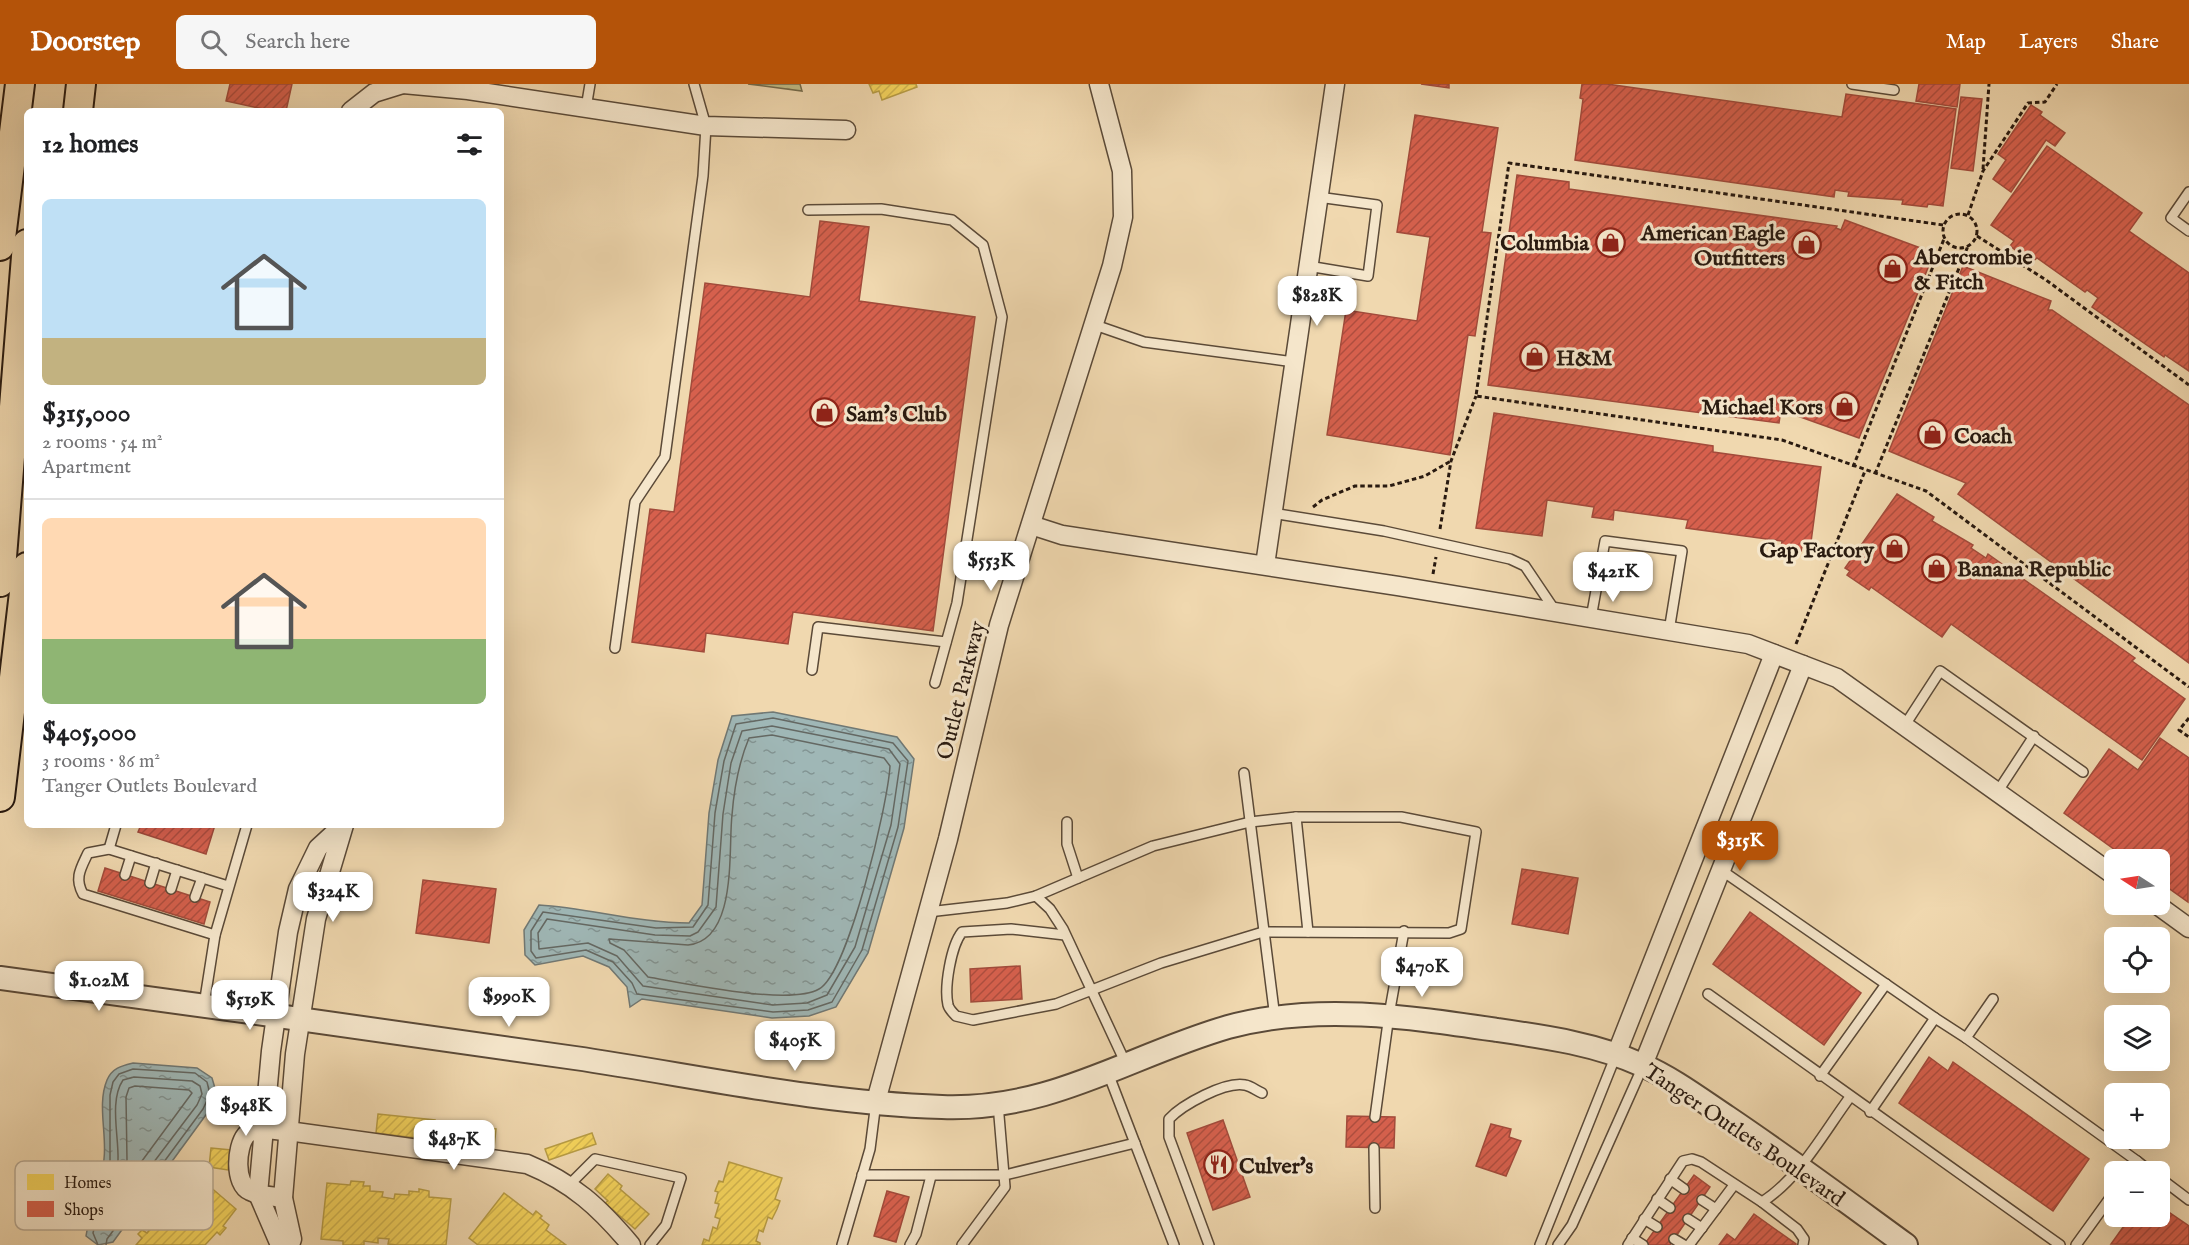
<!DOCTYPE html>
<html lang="en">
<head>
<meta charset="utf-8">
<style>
	:root { --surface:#fff; --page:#f6f6f6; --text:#202124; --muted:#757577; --line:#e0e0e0; --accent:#b45309 }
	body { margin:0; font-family:"IM FELL English",serif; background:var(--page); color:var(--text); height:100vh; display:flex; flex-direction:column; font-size:22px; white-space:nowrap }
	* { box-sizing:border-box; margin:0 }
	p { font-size:20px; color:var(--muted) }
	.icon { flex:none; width:33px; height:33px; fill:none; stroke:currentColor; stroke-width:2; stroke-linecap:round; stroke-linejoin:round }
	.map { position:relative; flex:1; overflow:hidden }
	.side { position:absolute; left:24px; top:24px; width:480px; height:720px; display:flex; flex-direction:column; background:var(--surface); border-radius:9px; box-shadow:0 6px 24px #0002 }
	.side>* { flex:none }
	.needle { width:39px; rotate:282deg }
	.fabs { position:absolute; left:2104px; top:765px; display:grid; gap:12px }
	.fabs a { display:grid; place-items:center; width:66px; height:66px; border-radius:9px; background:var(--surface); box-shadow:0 6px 24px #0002; font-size:30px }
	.price { position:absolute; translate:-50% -51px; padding:0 14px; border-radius:12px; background:#fff; color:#222; font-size:20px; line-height:39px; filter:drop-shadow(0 2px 3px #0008) }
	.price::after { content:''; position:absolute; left:50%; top:36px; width:18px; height:14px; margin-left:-9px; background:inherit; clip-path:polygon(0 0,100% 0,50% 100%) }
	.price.selected { background:var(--accent); color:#fff }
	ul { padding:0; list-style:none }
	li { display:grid; align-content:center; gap:12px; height:318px; padding:0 18px }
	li+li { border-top:2px solid var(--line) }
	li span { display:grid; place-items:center; height:186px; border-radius:9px; color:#555 }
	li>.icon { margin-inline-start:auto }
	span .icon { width:108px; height:108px; fill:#fffc; stroke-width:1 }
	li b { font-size:26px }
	h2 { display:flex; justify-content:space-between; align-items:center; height:72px; padding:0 18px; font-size:26px }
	header { display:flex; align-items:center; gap:36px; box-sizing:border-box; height:84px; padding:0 30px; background:var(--accent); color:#fff }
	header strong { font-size:28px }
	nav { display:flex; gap:33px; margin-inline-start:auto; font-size:21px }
	.search { width:420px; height:54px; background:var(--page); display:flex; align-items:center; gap:15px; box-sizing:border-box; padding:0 21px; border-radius:9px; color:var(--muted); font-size:22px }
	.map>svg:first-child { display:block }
</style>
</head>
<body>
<header>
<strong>Doorstep</strong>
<div class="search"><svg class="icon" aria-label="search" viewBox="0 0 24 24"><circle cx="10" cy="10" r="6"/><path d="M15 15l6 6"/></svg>Search here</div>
<nav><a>Map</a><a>Layers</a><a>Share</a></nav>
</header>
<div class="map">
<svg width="2189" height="1161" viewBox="0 0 2189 1161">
	<defs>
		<pattern id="forest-crowns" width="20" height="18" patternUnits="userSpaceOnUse" patternTransform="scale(1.5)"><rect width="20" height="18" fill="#c0bc86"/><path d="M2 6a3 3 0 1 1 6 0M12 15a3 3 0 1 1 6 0" fill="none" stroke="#a5a173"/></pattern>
		<pattern id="water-ripples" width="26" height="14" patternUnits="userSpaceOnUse" patternTransform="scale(1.5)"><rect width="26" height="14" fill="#9fb7b6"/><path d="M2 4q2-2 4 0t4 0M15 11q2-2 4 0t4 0" fill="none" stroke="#829493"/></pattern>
		<pattern id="homes-hatch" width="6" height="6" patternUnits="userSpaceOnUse" patternTransform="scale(1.5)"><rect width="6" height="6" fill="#f6d55c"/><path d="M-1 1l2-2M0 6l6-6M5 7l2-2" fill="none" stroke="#d3b64f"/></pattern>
		<pattern id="shops-hatch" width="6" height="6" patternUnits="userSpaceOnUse" patternTransform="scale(1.5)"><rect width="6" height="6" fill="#d6604d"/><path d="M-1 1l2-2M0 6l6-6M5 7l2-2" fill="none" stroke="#ae4e3f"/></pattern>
	</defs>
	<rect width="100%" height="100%" fill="#f0d8af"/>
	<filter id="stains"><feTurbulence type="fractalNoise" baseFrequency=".00333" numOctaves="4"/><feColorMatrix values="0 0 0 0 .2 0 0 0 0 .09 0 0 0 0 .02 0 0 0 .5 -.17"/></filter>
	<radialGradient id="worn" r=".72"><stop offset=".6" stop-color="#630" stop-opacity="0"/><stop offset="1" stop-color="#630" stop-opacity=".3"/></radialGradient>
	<!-- forest -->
	<polygon fill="url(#forest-crowns)" stroke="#746b4b" stroke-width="1.5" points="748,0 800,0 802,7"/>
	<!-- water -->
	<g fill="url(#water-ripples)" stroke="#707874" stroke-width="1.5">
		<path d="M773,628L897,653L914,675L904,744L868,869L836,923L809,932L772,934L642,915L630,923L627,903L609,883L583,872L535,881L525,871L524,846L539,821C589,824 638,839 689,839L702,821L709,729L718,676L732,632Z"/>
		<path d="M133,979L197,984L212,994L217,1011L208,1028L113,1158L98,1161L86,1152C90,1126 101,1101 104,1075C107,1050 97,1020 107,996C112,984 121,982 133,979Z"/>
	</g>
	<!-- homes -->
	<g fill="url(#homes-hatch)" stroke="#b89d45" stroke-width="1.5">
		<polygon points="869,0 916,0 917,3 882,16 879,7 873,9"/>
		<polygon points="378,1030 435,1036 432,1056 376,1049"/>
		<polygon points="440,1038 496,1045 494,1064 437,1057"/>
		<polygon points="592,1049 596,1060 549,1076 545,1065"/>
		<polygon points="211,1064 231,1066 228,1086 209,1083"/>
		<polygon points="729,1078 782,1094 775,1115 780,1117 777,1125 772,1135 768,1133 763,1148 759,1146 756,1157 760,1159 760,1161 702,1161 704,1155 709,1157 713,1143 717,1145 720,1135 715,1133 719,1120 715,1119 718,1108 715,1107 719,1097 723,1098"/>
		<polygon points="194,1089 236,1125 223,1142 226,1144 220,1151 217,1148 205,1161 136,1161 142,1154 138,1150 142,1146 147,1149"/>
		<polygon points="608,1090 622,1102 620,1105 649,1130 635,1145 605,1119 608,1117 595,1105"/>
		<polygon points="351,1097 364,1098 363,1102 370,1102 370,1107 383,1108 382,1113 394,1115 395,1110 409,1111 409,1107 419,1108 419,1105 429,1107 429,1113 451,1115 446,1161 397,1161 388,1160 389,1155 378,1154 378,1159 364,1157 364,1161 343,1161 343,1157 321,1155 327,1099 350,1101"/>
		<polygon points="504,1109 533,1131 536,1127 542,1132 540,1134 549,1141 546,1146 566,1161 478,1161 469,1154"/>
	</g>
	<!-- shops -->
	<g fill="url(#shops-hatch)" stroke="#a24b3b" stroke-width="1.5">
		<polygon points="230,0 292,0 286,27 272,27 226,17"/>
		<polygon points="1421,0 1449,0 1449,4"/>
		<polygon points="1582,0 1607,0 1842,33 1846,10 1956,25 1943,122 1928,120 1927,123 1902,120 1903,116 1848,112 1849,108 1835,106 1834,113 1575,76 1583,15 1580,14"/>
		<polygon points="1919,0 1960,0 1957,23 1916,17"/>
		<polygon points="1961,13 1982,15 1973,87 1951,84"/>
		<polygon points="2031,21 2042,28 2040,31 2065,49 2055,62 2046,56 2011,108 1993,95 2006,76 1998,70"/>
		<polygon points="1415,31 1498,44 1482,148 1491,149 1475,252 1468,251 1450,371 1327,351 1346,226 1417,237 1430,153 1397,148"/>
		<polygon points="2047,62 2142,129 2129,147 2189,189 2189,287 2165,271 2164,273 2092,223 2098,214 2087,206 2085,208 2037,174 2032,178 2010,162 2014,157 1991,141"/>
		<polygon points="1517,91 1569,98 1569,105 1837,142 1836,144 1841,146 1845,136 1934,169 1859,354 1781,326 1779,339 1488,301"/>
		<polygon points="820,137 869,143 859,217 975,233 933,547 793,528 788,560 706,549 704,568 632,558 650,425 674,428 705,199 810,213"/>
		<polygon points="1963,182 2051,217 2048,226 2052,226 2189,321 2189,579 1958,410 1966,399 1889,367"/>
		<polygon points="1494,329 1713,362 1713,368 1821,383 1811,458 1803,458 1801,467 1781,464 1782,457 1686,444 1688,436 1614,426 1613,436 1592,433 1594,423 1547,416 1542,452 1476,444"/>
		<polygon points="1897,410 1934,433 1932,437 1973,461 1971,464 1986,474 1988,470 2135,574 2132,577 2185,615 2142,676 1951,540 1942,553 1871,503 1869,506 1847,491 1850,487 1845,484"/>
		<polygon points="2160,654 2189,674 2188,818 2160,798 2160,776 2129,776 2064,729 2109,665 2138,686"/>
		<polygon points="141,741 215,741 206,770 138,748"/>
		<polygon points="105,784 210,818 204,840 98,807"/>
		<polygon points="1522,785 1578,794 1568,850 1512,840"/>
		<polygon points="423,796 496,805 489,859 416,849"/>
		<polygon points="1750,828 1861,909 1824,961 1713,880"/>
		<polygon points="1020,882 1022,915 971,918 970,885"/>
		<polygon points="1929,973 1948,987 1953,978 2089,1075 2053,1127 1899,1019"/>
		<polygon points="1347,1032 1395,1033 1394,1064 1346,1063"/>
		<polygon points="1223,1036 1250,1113 1213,1126 1187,1049"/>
		<polygon points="1491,1040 1511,1045 1509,1053 1521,1057 1506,1092 1476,1082"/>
		<polygon points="1694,1091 1710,1103 1670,1161 1644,1161"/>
		<polygon points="887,1107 909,1113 896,1158 874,1152"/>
		<polygon points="2160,1122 2189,1142 2189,1161 2111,1160 2131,1132 2160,1132"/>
		<polygon points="1754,1130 1796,1160 1796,1161 1719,1161 1727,1150 1735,1156"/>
	</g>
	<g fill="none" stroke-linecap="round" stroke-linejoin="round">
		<!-- shore -->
		<g stroke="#646863" stroke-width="1.5">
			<polygon points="773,634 893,659 908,677 898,743 862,866 832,918 808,926 773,928 637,910 632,899 613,878 586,866 536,874 531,867 531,847 543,828 656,844 693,843 708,821 715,729 724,677 736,640"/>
			<polygon points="772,642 889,665 900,680 891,741 855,863 827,911 807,919 773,921 643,902 617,872 588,859 539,865 538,849 547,835 655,851 690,852 698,848 716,823 723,730 731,679 742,647"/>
			<path d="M772,651L884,674L890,682C888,719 849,888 819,905C790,922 683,899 648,893L624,866L610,859L609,855L688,861C738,856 728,765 732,731C734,705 739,678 749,654Z"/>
			<path d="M134,993L192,997L200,1002L202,1010L197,1021L104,1144L102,1141C105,1119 116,1098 118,1076C119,1052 109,1017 123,996Z"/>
			<polygon points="135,1002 189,1006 192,1009 125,1100 122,1097 127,1076 126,1013 129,1004"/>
			<polyline points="98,1161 93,1149 110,1077 110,1011 113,998 119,990 133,985 195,989 207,998 210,1010 203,1025 107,1155 106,1161"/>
		</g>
		<defs>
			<g id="service">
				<polyline points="1852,0 1894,6"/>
				<polyline points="586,24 590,0"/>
				<polyline points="2189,108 2171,134 2189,147"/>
				<polyline points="808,126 881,125 952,136 983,161 1002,233 957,519 935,599"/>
				<polyline points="1308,182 1368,192 1377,121 1318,113"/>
				<polyline points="1095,241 1144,258 1294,278"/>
				<polyline points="1272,429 1384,447 1510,475 1525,482 1556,528"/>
				<polyline points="1591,534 1605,457 1682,467 1669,547"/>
				<polyline points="615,564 635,418 665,373 703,92 706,42 694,0"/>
				<polyline points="812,586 818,543 946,558"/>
				<polyline points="1905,641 1940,587 2083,688"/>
				<polyline points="1244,689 1275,934"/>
				<polyline points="1998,707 2034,652"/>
				<polyline points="1067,738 1067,760 1078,794"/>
				<polyline points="109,765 116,741"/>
				<polyline points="1721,786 1935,934"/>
				<polyline points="125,791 131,772"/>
				<polyline points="150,799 156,779"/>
				<polyline points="171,805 177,786"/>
				<polyline points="1036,812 1153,762 1250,738 1296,733 1308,848"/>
				<polyline points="195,813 202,794"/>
				<polyline points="928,828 1007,819 1036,812 1050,825 1063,845 1126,980"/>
				<path d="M215,851L83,810C74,794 81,784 88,769L109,765L228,802"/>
				<path d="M1065,851L1011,845L962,848C951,862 944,903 948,921C949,925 953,929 956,932L973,936L1056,920L1161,879L1263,848L1449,849L1461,845L1476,748L1401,733H1296"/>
				<polyline points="1708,910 2060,1161"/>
				<polyline points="1993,915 1966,954 2137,1077 2129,1088"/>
				<polyline points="204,921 215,851 247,741"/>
				<polyline points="1108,989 1174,1161"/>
				<polyline points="1820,992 1886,900"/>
				<polyline points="1870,1028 1935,934 1966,954"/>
				<polyline points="1375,1033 1389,931 1404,847"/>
				<polyline points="1374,1064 1375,1124"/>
				<polyline points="2137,1077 2151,1088"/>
				<polyline points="862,1091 1005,1091 1135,1059"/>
				<polyline points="2160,1094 2189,1116"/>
				<polyline points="1670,1095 1684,1105"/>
				<polyline points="569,1101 595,1075 681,1094 666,1141 650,1161"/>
				<polyline points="1657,1115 1670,1124"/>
				<polyline points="1702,1116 1716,1125"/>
				<polyline points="1762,1118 1797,1145 1804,1155 1803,1161"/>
				<polyline points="1644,1135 1657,1143"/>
				<polyline points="1688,1135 1702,1144"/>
				<polyline points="1632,1154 1643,1161"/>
				<polyline points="1674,1155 1684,1161"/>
				<polyline points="842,1161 870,1065 876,1018"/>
				<polyline points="910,1161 916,1150 931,1092"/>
				<polyline points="962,1161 1005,1103 998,1020"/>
				<path d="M1209,1161L1169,1053V1035C1182,1021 1225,997 1245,1001C1251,1002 1257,1007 1262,1009"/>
				<polyline points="1540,1161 1616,971"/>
				<polyline points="1558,1161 1572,1141 1643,982"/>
				<path d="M1628,1161L1683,1077L1692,1075L1701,1078L1762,1118C1799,1095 1824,1048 1850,1013"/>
				<polyline points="1689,1161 1734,1101"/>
				<polyline points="2076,1161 2115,1107"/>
			</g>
			<g id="minor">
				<polyline points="403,0 468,6 706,42 846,46"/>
				<polyline points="351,27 374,9 403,0"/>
				<polyline points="1031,441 1062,451 1398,502 1748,560 1837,594 2115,792"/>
				<polyline points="1265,481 1335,0"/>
				<polyline points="2156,820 2189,844"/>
				<polyline points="1616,971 1774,570"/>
				<polyline points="1643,981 1803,581"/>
				<polyline points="876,1017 948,755 999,541 1112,182 1123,133 1122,87 1099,0"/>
				<path d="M283,1114C273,1112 259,1112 250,1107C234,1100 236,1063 246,1051C256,1041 276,1047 288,1047L527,1080C573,1099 599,1123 631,1161"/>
				<polyline points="280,1161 258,1110 271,967 288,848 298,805 318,764 343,741"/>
				<polyline points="290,1161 292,1155 283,1114 295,970 316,835 344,741"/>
			</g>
			<path id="tertiary" d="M0,894C192,920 383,946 575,974C697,992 818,1019 942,1023C1052,1027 1128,972 1228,943C1316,919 1409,933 1497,946C1546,953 1596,960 1642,981C1672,994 1700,1015 1727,1033C1788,1074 1847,1118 1906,1161"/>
			<g id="primary">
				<polyline points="78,27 81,0"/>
				<polyline points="0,162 20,0"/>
				<polyline points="0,498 27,160"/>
				<polyline points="0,713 27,483"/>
			</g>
		</defs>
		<!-- service casing -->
		<use href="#service" stroke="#5b4a38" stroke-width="12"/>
		<!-- minor casing -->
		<use href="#minor" stroke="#5b4a38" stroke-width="21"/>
		<!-- tertiary casing -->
		<use href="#tertiary" stroke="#5b4a38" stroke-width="26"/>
		<!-- primary casing -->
		<use href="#primary" stroke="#291a10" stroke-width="32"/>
		<!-- path -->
		<g stroke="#291a10" stroke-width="3" stroke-dasharray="4.5 3" stroke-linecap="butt">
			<polyline points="1983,85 1989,0"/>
			<circle cx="1960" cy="147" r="17"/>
			<polyline points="1968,131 1983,87 2028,19 2045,18 2057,0"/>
			<polyline points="1943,141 1509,79 1476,312 1782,356 1926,407 2189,603"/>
			<polyline points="1977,152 2046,196 2189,301"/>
			<polyline points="1853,383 1944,155"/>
			<polyline points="1875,390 1968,162"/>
			<polyline points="1313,423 1322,416 1355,402 1389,402 1425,392 1451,377"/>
			<polyline points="1440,445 1451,377 1476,312"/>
			<polyline points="1433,490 1436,473"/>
			<polyline points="1796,560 1865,387"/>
			<polyline points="2189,634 2179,646 2189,653"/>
		</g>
		<!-- service -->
		<use href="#service" stroke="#f5e6cb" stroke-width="9"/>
		<!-- minor -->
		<use href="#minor" stroke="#f5e6cb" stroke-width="18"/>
		<!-- tertiary -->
		<use href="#tertiary" stroke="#f5e6cb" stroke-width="22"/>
		<!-- primary -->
		<use href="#primary" stroke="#f0d8af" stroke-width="28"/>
	</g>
	<!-- icons -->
	<defs>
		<symbol id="shop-ring" viewBox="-11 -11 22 22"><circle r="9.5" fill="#f5e6cb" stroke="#8f2418" stroke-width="1.5"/><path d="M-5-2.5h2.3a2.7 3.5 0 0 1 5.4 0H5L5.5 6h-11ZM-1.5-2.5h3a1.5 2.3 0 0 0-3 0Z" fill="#8f2418"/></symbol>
		<symbol id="restaurant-ring" viewBox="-11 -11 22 22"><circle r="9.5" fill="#f5e6cb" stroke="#8f2418" stroke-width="1.5"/><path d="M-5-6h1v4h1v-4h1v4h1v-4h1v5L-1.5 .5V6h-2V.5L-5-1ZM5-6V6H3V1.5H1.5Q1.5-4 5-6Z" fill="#8f2418"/></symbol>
	</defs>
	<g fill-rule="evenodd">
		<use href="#shop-ring" x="1594" y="142" width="33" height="33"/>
		<use href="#shop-ring" x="1790" y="144" width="33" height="33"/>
		<use href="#shop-ring" x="1876" y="168" width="33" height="33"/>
		<use href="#shop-ring" x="1518" y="256" width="33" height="33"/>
		<use href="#shop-ring" x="1828" y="306" width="33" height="33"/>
		<use href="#shop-ring" x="808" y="312" width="33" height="33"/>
		<use href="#shop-ring" x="1916" y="334" width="33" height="33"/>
		<use href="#shop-ring" x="1878" y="448" width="33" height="33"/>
		<use href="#shop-ring" x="1920" y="468" width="33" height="33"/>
		<use href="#restaurant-ring" x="1202" y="1064" width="33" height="33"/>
	</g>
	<g text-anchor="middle" stroke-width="6" stroke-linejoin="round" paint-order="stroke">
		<!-- poi labels -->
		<g font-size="22" font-weight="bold" fill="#291a10" stroke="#f5e6cb" text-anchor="start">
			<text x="1785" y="156" text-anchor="end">American Eagle<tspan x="1785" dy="25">Outfitters</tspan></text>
			<text x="1589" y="166" text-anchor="end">Columbia</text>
			<text x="1914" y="180">Abercrombie<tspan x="1914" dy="25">&amp; Fitch</tspan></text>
			<text x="1556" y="281">H&amp;M</text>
			<text x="1823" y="330" text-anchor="end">Michael Kors</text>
			<text x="846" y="337">Sam's Club</text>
			<text x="1954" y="359">Coach</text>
			<text x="1874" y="473" text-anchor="end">Gap Factory</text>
			<text x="1957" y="492">Banana Republic</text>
			<text x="1239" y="1089">Culver's</text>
		</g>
		<!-- street labels -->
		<g font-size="22" fill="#291a10" stroke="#f5e6cb">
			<text transform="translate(960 606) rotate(-76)" y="8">Outlet Parkway</text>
			<text transform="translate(1745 1050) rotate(34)" y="8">Tanger Outlets Boulevard</text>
		</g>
	</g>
	<!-- legend -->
	<rect x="15" y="1077" width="198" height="69" rx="9" fill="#f5e6cb" stroke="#b8a993" stroke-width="1.5"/>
	<rect x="27" y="1090" width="27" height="16" fill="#f6d55c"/>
	<rect x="27" y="1117" width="27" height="16" fill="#d6604d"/>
	<g font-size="16" fill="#291a10">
		<text x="64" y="1104">Homes</text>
		<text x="64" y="1131">Shops</text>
	</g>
	<rect width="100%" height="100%" filter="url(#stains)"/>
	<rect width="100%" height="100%" fill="url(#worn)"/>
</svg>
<div class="fabs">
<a><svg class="needle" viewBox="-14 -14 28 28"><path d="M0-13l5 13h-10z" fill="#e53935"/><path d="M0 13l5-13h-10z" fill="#757577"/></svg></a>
<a><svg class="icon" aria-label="locate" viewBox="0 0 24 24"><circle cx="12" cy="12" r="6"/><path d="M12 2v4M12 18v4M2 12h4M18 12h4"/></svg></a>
<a><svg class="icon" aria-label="layers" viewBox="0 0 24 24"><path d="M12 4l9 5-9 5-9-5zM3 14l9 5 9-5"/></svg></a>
<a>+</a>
<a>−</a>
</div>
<b class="price" style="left:1317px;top:243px">$828K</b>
<b class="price" style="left:991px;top:508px">$553K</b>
<b class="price" style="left:1613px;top:519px">$421K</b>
<b class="price selected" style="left:1740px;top:788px">$315K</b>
<b class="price" style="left:333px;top:839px">$324K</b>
<b class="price" style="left:1422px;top:914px">$470K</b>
<b class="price" style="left:99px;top:928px">$1.02M</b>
<b class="price" style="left:509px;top:944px">$990K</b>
<b class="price" style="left:250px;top:947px">$519K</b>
<b class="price" style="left:795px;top:988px">$405K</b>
<b class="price" style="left:246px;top:1053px">$948K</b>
<b class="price" style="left:454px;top:1087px">$487K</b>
<section class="side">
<h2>12 homes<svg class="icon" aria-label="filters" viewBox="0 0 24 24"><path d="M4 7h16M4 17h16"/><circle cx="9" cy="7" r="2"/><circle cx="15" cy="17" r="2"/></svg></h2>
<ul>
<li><span style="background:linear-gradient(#bfe0f5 75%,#c2b280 0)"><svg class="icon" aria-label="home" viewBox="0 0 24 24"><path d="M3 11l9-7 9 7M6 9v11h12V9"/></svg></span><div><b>$315,000</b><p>2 rooms · 54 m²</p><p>Apartment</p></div></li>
<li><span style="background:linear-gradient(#ffd9b3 65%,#8fb573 0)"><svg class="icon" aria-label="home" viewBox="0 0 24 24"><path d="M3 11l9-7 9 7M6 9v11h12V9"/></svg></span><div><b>$405,000</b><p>3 rooms · 86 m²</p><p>Tanger Outlets Boulevard</p></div></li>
</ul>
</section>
</div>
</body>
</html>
